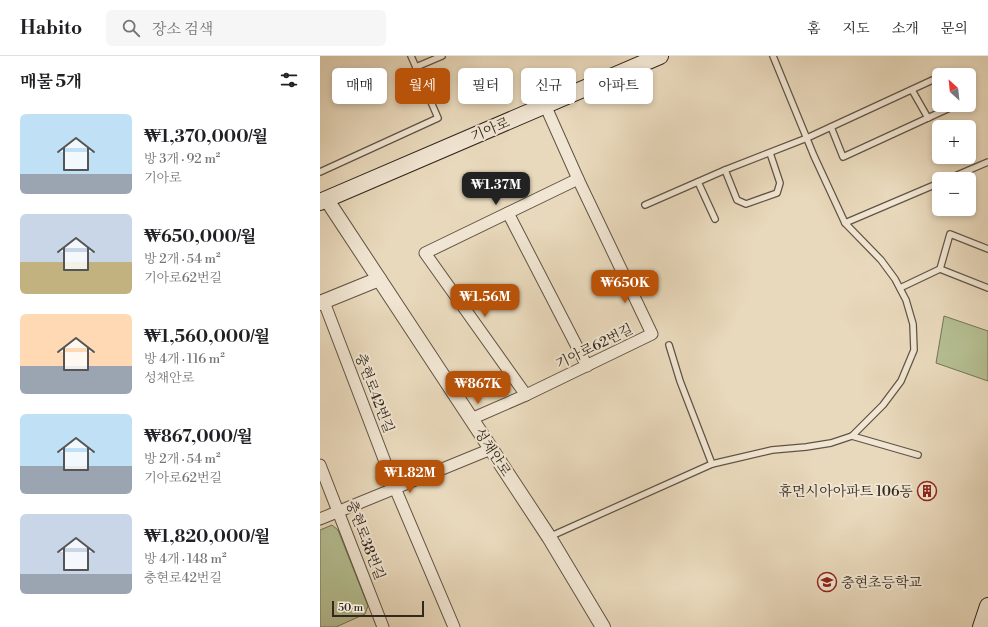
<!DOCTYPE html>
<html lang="ko">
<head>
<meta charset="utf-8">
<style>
	:root { --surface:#fff; --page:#f6f6f6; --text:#202124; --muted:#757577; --line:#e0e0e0; --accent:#b45309 }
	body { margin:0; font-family:"Libre Bodoni","Noto Serif KR",serif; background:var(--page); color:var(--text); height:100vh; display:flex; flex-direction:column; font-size:15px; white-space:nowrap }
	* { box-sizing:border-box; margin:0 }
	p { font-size:13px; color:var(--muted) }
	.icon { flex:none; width:22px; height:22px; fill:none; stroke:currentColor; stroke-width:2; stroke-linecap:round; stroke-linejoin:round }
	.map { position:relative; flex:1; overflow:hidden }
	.sheet { display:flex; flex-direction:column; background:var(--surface); width:320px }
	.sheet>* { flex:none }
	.guide { position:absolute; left:12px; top:12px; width:380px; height:36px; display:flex; gap:8px }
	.needle { width:26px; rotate:333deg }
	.tools { position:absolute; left:612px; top:12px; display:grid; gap:8px }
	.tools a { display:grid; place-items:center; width:44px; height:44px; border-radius:6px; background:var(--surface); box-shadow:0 2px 6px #0003; font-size:20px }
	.scale { position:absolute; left:12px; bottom:10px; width:92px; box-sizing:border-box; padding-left:4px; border:2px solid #32281d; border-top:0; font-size:11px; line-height:14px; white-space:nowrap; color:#32281d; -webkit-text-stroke:3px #f1e6d3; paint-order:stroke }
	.price { position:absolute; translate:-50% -34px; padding:0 9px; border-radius:8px; background:var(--accent); color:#fff; font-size:13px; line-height:26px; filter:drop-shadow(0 1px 2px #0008) }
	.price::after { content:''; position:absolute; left:50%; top:24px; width:12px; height:9px; margin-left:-6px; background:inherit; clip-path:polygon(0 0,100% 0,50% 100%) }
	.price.on { background:#222; color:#fff }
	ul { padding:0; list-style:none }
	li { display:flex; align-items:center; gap:12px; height:100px; padding:0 20px }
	li span { display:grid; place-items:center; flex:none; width:112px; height:80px; border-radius:6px; color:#555 }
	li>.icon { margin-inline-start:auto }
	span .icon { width:48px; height:48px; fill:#fffc; stroke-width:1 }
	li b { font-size:17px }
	h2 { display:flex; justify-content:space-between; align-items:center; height:48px; padding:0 20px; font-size:17px }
	.pill { padding:0 14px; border-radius:6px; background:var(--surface); box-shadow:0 2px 6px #0003; font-size:14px; line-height:36px }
	.pill.on { background:var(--accent); color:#fff }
	header { display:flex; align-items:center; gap:24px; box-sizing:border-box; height:56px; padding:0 20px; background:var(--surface); border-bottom:1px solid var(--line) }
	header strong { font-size:19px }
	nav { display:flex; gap:22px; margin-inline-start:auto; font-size:14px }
	.search { width:280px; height:36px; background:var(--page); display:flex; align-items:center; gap:10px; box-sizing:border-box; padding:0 14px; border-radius:6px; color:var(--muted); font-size:15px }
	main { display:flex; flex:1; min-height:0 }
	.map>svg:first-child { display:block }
</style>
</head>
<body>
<header>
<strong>Habito</strong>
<div class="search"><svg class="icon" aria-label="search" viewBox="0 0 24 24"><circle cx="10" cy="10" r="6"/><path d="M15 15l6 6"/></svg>장소 검색</div>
<nav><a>홈</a><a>지도</a><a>소개</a><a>문의</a></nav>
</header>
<main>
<section class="sheet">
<h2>매물 5개<svg class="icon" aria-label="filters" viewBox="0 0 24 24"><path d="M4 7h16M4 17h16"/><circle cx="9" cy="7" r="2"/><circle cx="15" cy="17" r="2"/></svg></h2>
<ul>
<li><span style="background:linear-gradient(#bfe0f5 75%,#9aa5b1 0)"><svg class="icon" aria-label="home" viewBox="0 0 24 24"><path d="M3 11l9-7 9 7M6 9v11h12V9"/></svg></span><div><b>₩1,370,000/월</b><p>방 3개 · 92 m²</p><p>기아로</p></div></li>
<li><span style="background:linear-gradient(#c9d6e8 60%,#c2b280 0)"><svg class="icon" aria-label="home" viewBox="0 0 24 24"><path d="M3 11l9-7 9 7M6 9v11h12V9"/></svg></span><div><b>₩650,000/월</b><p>방 2개 · 54 m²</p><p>기아로62번길</p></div></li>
<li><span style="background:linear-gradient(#ffd9b3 65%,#9aa5b1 0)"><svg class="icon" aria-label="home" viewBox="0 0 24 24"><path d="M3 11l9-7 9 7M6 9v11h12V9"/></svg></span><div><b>₩1,560,000/월</b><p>방 4개 · 116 m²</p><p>성채안로</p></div></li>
<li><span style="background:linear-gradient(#bfe0f5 65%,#9aa5b1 0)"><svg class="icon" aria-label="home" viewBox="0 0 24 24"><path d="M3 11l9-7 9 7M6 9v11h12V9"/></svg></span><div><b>₩867,000/월</b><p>방 2개 · 54 m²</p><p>기아로62번길</p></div></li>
<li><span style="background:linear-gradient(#c9d6e8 75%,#9aa5b1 0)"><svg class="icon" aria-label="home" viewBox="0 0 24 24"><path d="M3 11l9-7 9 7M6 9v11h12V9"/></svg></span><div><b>₩1,820,000/월</b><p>방 4개 · 148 m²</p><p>충현로42번길</p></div></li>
</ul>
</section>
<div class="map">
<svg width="668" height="571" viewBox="0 0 668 571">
	<rect width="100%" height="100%" fill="#e9d9bc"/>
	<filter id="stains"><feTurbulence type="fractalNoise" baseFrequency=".005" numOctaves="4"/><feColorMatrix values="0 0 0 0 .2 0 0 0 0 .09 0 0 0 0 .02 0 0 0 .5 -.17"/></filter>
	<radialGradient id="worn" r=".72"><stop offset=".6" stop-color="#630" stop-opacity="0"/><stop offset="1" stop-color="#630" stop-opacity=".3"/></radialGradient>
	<!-- green -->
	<g fill="#b5bf92" stroke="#747458">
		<polygon points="624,260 668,275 668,325 616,307"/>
		<polygon points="12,469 18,474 48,550 45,558 16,571 0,571 0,474"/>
	</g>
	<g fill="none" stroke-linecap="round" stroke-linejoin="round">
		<defs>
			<g id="service">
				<polyline points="96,11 122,0"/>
				<polyline points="625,19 633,17 644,19"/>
				<path d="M649,23C653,29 652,32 649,38"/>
				<polyline points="592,34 608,62"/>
				<polyline points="511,71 523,101 636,49"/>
				<polyline points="405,114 417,144 426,148 457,137 460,127 450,97"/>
				<polyline points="0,116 118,62 91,0"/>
				<polyline points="628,123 668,106"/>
				<polyline points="378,126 395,163"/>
				<polyline points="325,149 405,114 487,82 619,21"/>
				<polyline points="525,167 619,127"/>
				<polyline points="620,213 630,178 668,193"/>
				<polyline points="580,232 620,213 668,232"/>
				<polyline points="349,289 360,325 392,408"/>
				<polyline points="532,380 598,399"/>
				<polyline points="229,481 392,408 452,394 486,391 511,387 532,380 563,349 581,325 594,294 593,268 586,244 575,223 561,204 525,167 494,100 453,0"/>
			</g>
			<g id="minor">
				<polyline points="188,157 267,310"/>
				<polyline points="4,246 75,432 134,571"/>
				<polyline points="206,339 105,197 258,123"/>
				<polyline points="151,363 206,339 332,278 258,123 225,49"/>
				<polyline points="0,409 63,571"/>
				<polyline points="0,463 171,393"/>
			</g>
			<g id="tertiary">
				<polyline points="7,144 229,481 283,571"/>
				<polyline points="0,247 59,223"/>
			</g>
			<g id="secondary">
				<polyline points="0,146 340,0"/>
				<polyline points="661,571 668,550"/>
			</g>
		</defs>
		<!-- service casing -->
		<use href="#service" stroke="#605445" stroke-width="8"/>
		<!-- minor casing -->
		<use href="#minor" stroke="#605445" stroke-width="13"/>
		<!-- tertiary casing -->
		<use href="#tertiary" stroke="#605445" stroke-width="16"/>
		<!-- secondary casing -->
		<use href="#secondary" stroke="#32281d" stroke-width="18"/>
		<!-- service -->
		<use href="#service" stroke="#f1e6d3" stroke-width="5.5"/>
		<!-- minor -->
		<use href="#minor" stroke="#f1e6d3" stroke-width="11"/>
		<!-- tertiary -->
		<use href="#tertiary" stroke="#f1e6d3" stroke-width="14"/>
		<!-- secondary -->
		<use href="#secondary" stroke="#f1e6d3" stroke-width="16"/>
	</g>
	<!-- icons -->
	<defs>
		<symbol id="building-ring" viewBox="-11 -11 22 22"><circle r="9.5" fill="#f1e6d3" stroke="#8f2418" stroke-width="1.5"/><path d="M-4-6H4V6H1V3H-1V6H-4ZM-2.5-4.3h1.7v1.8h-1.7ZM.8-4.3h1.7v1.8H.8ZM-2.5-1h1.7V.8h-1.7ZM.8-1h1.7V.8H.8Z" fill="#8f2418"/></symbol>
		<symbol id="school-ring" viewBox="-11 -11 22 22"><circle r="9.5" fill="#f1e6d3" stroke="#8f2418" stroke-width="1.5"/><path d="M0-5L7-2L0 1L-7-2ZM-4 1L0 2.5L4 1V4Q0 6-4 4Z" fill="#8f2418"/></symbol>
	</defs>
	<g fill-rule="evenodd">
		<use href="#building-ring" x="596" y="424" width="22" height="22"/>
		<use href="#school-ring" x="496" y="515" width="22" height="22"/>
	</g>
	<g text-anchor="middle" stroke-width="4" stroke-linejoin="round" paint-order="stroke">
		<!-- street labels -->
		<g font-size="14" fill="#32281d" stroke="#f1e6d3">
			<text transform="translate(170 73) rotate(-23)" y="5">기아로</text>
			<text transform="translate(274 290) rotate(-26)" y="5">기아로62번길</text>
			<text transform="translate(55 337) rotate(69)" y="5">충현로42번길</text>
			<text transform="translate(173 396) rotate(57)" y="5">성채안로</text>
			<text transform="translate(46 484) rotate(69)" y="5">충현로38번길</text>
		</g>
		<!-- poi labels -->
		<g font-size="14" fill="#32281d" stroke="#f1e6d3" text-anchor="end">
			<text x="593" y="440">휴먼시아아파트 106동</text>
			<text x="521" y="531" text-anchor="start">충현초등학교</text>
		</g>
	</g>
	<rect width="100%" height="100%" filter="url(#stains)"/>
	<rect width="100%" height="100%" fill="url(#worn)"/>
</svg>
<div class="tools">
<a><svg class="needle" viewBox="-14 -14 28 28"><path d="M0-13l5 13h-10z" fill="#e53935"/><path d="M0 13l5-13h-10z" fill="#757577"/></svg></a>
<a>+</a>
<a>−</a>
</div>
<div class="scale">50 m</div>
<b class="price on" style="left:176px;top:150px">₩1.37M</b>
<b class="price" style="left:305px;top:248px">₩650K</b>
<b class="price" style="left:165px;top:262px">₩1.56M</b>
<b class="price" style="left:158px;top:349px">₩867K</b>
<b class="price" style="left:90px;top:438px">₩1.82M</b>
<div class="guide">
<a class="pill">매매</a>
<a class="pill on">월세</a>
<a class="pill">필터</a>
<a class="pill">신규</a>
<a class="pill">아파트</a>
</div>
</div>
</main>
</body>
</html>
